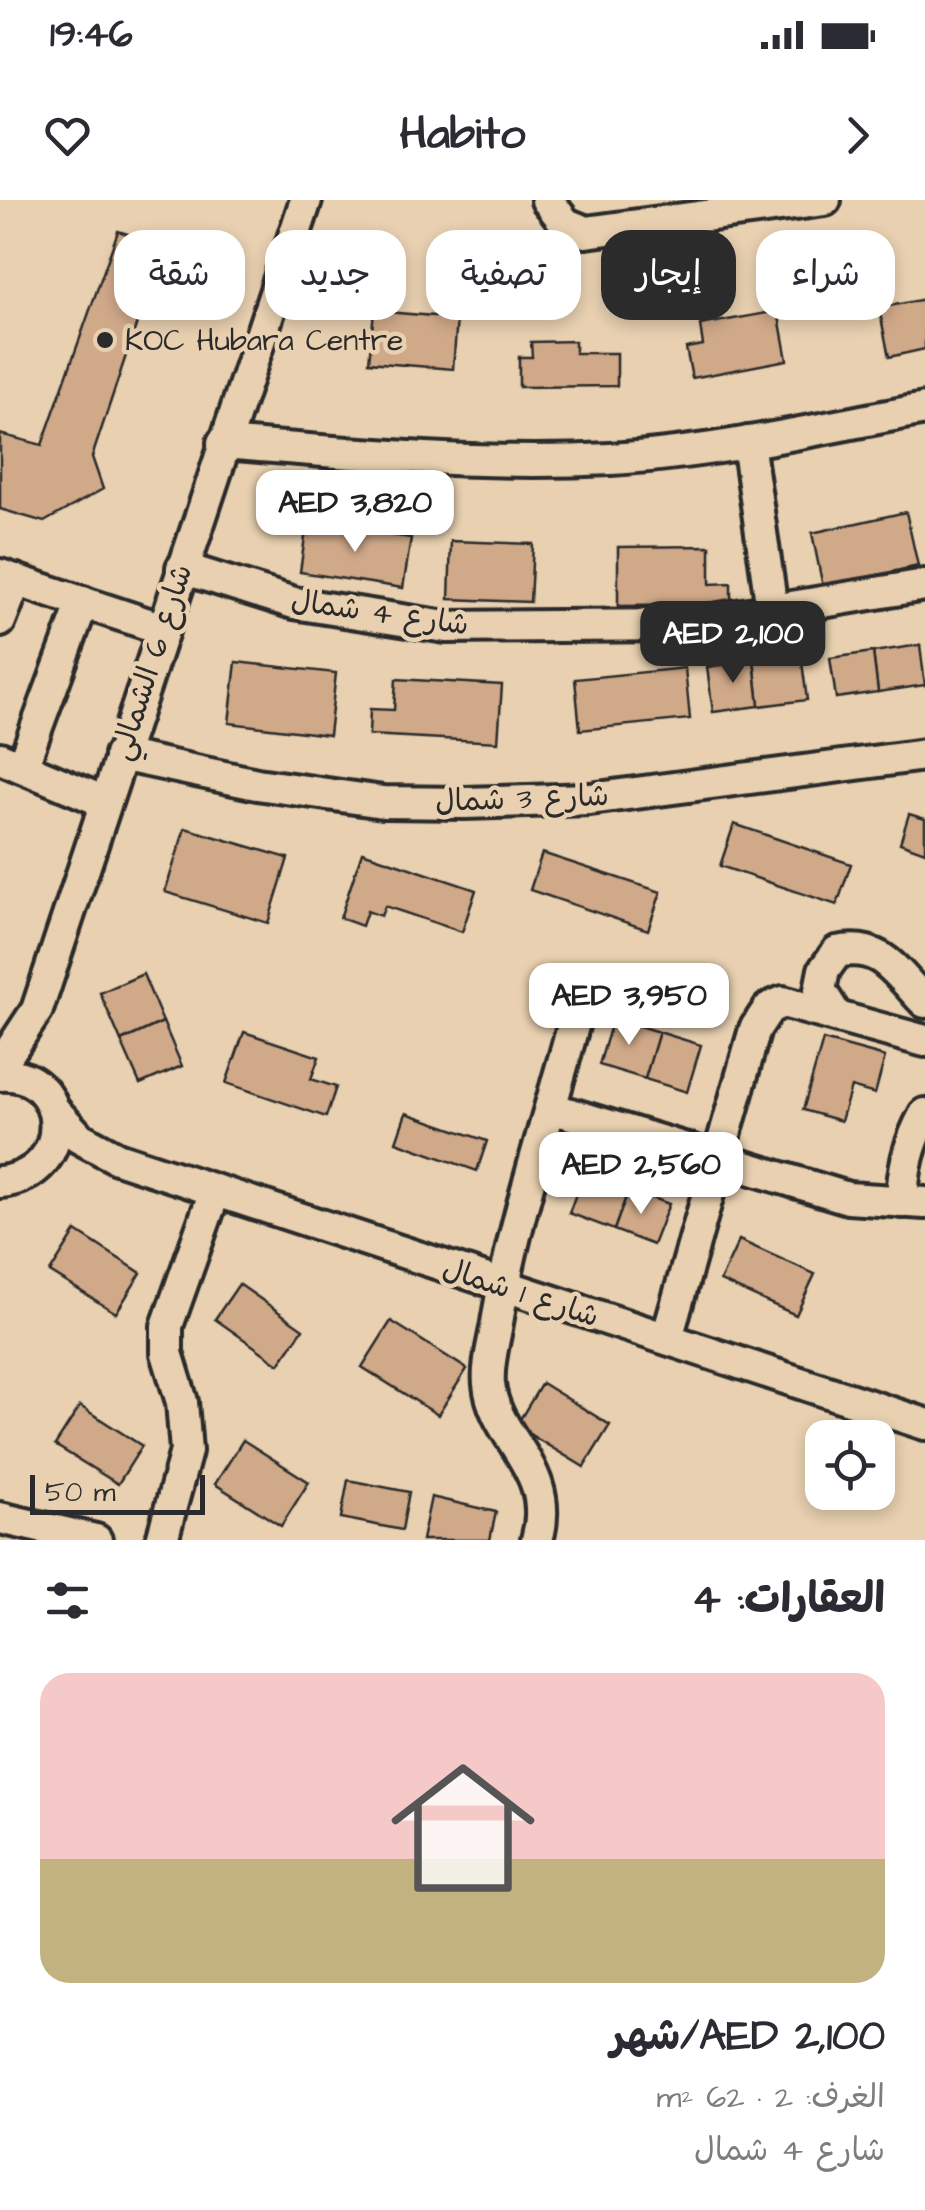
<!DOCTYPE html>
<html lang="ar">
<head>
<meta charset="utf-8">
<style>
	:root { --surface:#fff; --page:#f2f2f3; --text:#2b2b33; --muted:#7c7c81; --accent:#2b2b2b }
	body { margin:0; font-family:"Architects Daughter","Playpen Sans Arabic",sans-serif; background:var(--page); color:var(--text); direction:rtl; height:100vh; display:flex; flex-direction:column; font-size:38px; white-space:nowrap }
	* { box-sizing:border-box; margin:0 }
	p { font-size:32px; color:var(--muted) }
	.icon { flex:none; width:55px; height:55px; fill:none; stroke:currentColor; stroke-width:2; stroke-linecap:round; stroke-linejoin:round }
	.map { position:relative; height:1340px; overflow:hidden; direction:ltr }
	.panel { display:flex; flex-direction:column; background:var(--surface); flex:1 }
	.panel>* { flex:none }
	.guide { position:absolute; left:30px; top:30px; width:865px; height:90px; direction:rtl; display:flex; gap:20px }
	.buttons { position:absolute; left:805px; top:1220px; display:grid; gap:20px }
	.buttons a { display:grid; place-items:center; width:90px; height:90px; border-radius:20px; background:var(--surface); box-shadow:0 5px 15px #0003; font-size:50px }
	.scale { position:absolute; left:30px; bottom:25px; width:175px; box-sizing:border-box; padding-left:10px; border:5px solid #2b2b2b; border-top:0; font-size:28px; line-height:35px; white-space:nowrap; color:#2b2b2b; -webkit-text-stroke:8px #e8d0b0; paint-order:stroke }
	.price { position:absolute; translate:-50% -85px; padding:0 22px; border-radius:20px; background:#fff; color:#222; font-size:32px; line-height:65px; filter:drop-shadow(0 2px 5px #0008) }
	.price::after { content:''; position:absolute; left:50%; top:60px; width:30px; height:22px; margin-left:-15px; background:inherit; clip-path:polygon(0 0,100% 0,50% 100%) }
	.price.current { background:var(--accent); color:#fff }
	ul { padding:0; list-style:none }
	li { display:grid; align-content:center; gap:20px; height:530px; padding:0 40px }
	li span { display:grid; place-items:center; height:310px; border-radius:30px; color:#555 }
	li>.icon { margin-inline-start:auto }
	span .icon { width:180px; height:180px; fill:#fffc; stroke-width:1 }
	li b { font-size:42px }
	h2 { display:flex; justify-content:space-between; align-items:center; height:120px; padding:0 40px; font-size:42px }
	.tag { padding:0 35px; border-radius:30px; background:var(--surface); box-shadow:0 5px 15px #0003; font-size:35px; line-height:90px }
	.tag.current { background:var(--accent); color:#fff }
	.status { display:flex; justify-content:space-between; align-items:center; height:70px; padding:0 50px; background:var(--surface); direction:ltr }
	.status svg { height:28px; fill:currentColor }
	header { display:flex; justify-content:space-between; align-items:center; height:130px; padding:0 40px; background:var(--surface); font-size:45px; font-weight:700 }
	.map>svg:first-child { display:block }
</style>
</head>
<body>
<div class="status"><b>19:46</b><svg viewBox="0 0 49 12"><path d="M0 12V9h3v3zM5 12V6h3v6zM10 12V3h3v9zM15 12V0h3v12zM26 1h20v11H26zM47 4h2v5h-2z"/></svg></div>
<header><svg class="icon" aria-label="forward" viewBox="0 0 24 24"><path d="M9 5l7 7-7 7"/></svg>Habito<svg class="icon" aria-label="heart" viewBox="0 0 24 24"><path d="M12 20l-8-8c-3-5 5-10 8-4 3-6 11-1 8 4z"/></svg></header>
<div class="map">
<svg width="925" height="1340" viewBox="0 0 925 1340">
	<rect width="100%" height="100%" fill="#e8d0b0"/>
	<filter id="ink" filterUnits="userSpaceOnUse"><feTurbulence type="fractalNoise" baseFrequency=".01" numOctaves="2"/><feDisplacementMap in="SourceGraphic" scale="20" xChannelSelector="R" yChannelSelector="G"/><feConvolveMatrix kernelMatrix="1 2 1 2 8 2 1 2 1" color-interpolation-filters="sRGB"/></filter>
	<g filter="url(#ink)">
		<!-- building -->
		<g fill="#d0a989" stroke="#2b2b2b" stroke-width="2.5">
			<polygon points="118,31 163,45 92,257 103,289 44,322 0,309 0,234 42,245"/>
			<polygon points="925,99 925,149 889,157 879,108"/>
			<polygon points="374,111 457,118 453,169 369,162"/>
			<polygon points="778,111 787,160 692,178 686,148 703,145 700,125"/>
			<polygon points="575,141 575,153 617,153 617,186 519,187 519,157 532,157 531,142"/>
			<polygon points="906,312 918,366 823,387 812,333"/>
			<polygon points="307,323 411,338 403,388 300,372"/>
			<polygon points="451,341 533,344 530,402 449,399"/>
			<polygon points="710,346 710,384 731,383 731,405 618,406 618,347"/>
			<polygon points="920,445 925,485 878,492 873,452"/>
			<polygon points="873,452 878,492 836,498 830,458"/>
			<polygon points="801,454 807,500 759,506 754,460"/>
			<polygon points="754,460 759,506 713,512 707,467"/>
			<polygon points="236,462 336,473 329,535 229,523"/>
			<polygon points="685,468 690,519 580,530 575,479"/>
			<polygon points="396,479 502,485 498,542 369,535 370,509 394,510"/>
			<polygon points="909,614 925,619 925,652 900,643"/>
			<polygon points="734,624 851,664 837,705 720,666"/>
			<polygon points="185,628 288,658 268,723 165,692"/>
			<polygon points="362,652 476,690 462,732 385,706 381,716 367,711 362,726 340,718"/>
			<polygon points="542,653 661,692 648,730 530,690"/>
			<polygon points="143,774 163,822 121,841 100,793"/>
			<polygon points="613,818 659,832 645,879 599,865"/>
			<polygon points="163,822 182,866 140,884 121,841"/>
			<polygon points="244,832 319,857 311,879 336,887 326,917 226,883"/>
			<polygon points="659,832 701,845 687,892 645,879"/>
			<polygon points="823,840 885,857 875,894 851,887 841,921 803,910"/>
			<polygon points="406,913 487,941 477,971 396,942"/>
			<polygon points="584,972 629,989 614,1030 569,1013"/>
			<polygon points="629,989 669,1004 653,1045 614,1030"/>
			<polygon points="76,1031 141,1073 116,1113 50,1072"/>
			<polygon points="739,1040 815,1074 796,1115 720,1081"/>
			<polygon points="239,1084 303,1129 279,1164 215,1119"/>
			<polygon points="391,1121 467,1169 438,1215 362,1167"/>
			<polygon points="542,1183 610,1225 584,1267 516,1226"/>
			<polygon points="80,1206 142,1246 118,1284 55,1245"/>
			<polygon points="243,1240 309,1282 281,1326 215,1284"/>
			<polygon points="348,1280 409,1292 402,1330 341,1318"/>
			<polygon points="431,1297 496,1312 490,1340 422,1340"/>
		</g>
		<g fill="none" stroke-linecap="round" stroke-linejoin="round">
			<defs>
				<g id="minor">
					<polyline points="547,0 566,24 586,32 825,0"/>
					<polyline points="748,242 772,409"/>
					<path d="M223,243C351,253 481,266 610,259C716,253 821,228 925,209"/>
					<polyline points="182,368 294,403 446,427 683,425 925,385"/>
					<polyline points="0,375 163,429"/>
					<polyline points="0,421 16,380"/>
					<polyline points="120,555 257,584 383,602 465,603 590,599 925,555"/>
					<polyline points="0,558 105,602"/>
					<polyline points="22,567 83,402"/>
					<path d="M835,814L820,790L824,770L837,752C882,742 896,773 925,802"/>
					<polyline points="0,866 37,810 306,0"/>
					<path d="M0,875C70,870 78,974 0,982"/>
					<polyline points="551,908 848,998 925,1003"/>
					<polyline points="53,909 80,938 117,958 925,1224"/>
					<path d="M902,1002C903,969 909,943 925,914"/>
					<polyline points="667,1138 755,829 769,808 783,802 925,841"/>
					<polyline points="0,1318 96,1340"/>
					<polyline points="162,1340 186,1251 182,1202 167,1153 167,1126 215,991"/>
					<path d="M537,1340C558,1269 494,1239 489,1184C487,1164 494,1142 497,1123C513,1023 547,924 573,826"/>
				</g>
			</defs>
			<!-- minor casing -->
			<use href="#minor" stroke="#2b2b2b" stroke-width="38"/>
			<!-- minor -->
			<use href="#minor" stroke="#e8d0b0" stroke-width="30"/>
		</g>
	</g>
	<!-- markers -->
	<circle fill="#2b2b2b" stroke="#e8d0b0" stroke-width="4" cx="105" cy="140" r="10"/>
	<g text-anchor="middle" stroke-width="9" stroke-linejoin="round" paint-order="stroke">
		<!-- poi labels -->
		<g font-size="30" fill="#2b2b2b" stroke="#e8d0b0" text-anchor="start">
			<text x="125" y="150">KOC Hubara Centre</text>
		</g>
		<!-- street labels -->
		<g font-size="30" fill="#2b2b2b" stroke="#e8d0b0">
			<text transform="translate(380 412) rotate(8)" y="10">شارع 4 شمال</text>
			<text transform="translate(151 462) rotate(-72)" y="10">شارع 6 الشمالي</text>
			<text transform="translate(522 598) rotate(-2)" y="10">شارع 3 شمال</text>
			<text transform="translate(521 1092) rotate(18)" y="10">شارع 1 شمال</text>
		</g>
	</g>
</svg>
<div class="buttons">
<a><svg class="icon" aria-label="locate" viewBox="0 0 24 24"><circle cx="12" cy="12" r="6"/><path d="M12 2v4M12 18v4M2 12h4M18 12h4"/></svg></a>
</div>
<div class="scale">50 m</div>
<b class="price" style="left:355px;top:355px">AED 3,820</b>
<b class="price current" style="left:733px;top:486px">AED 2,100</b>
<b class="price" style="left:629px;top:848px">AED 3,950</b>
<b class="price" style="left:641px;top:1017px">AED 2,560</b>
<div class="guide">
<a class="tag">شراء</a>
<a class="tag current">إيجار</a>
<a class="tag">تصفية</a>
<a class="tag">جديد</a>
<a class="tag">شقة</a>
</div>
</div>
<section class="panel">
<h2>العقارات: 4<svg class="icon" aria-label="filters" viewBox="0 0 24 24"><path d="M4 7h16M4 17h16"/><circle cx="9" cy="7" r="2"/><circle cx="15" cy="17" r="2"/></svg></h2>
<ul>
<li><span style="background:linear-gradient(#f6c9c9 60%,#c2b280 0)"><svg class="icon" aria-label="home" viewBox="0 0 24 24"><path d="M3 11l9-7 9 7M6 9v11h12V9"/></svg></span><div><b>AED 2,100/شهر</b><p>الغرف: 2 · 62 m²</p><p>شارع 4 شمال</p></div></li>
</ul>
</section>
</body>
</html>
